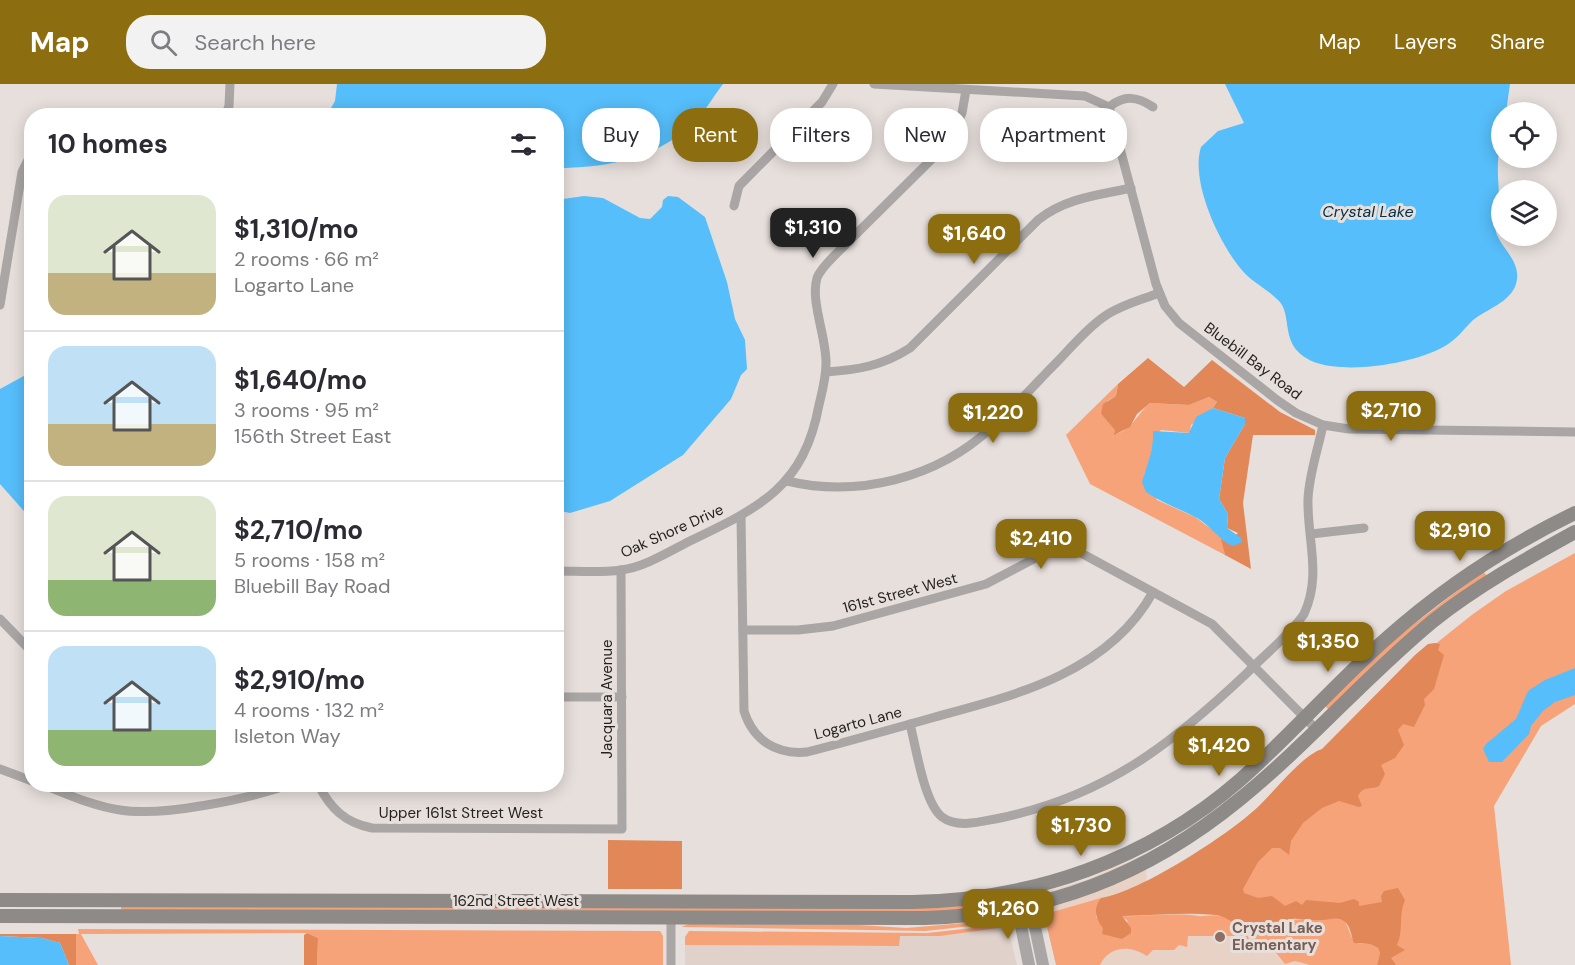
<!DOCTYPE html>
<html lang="en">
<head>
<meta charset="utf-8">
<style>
	:root { --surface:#fff; --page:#f2f2f3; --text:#2b2b33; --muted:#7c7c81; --line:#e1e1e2; --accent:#8c6e11 }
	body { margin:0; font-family:"DM Sans",sans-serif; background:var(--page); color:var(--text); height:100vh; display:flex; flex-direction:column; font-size:22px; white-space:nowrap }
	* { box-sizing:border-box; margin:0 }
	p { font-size:20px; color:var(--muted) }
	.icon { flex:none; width:33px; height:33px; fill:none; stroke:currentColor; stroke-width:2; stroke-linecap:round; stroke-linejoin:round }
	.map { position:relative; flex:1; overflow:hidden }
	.details { position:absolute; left:24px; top:24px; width:540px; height:684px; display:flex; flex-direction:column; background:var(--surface); border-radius:24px; box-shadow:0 3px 15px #0003 }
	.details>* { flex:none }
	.hud { position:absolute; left:582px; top:24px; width:570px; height:54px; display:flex; gap:12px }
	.fabs { position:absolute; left:1491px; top:18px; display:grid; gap:12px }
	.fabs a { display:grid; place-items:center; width:66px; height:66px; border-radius:50%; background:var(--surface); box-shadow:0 3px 15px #0003; font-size:30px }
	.price { position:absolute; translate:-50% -51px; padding:0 14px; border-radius:12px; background:var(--accent); color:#fff; font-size:20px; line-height:39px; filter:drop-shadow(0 2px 3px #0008) }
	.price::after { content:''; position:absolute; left:50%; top:36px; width:18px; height:14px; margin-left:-9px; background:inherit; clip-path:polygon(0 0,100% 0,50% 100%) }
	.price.current { background:#222; color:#fff }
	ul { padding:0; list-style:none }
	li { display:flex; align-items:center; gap:18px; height:150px; padding:0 24px }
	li+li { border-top:2px solid var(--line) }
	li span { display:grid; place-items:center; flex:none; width:168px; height:120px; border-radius:18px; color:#555 }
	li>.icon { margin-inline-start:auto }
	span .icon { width:72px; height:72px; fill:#fffc; stroke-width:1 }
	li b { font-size:26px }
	h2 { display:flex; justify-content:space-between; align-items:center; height:72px; padding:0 24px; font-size:26px }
	.chip { padding:0 21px; border-radius:24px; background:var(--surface); box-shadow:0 3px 15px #0003; font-size:21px; line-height:54px }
	.chip.current { background:var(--accent); color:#fff }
	header { display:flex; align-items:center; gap:36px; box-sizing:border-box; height:84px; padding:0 30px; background:var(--accent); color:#fff }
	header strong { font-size:28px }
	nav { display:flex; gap:33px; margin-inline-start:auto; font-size:21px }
	.search { width:420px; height:54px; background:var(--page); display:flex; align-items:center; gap:15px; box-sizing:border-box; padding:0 21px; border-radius:24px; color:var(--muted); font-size:22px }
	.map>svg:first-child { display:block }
</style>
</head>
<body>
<header>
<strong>Map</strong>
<div class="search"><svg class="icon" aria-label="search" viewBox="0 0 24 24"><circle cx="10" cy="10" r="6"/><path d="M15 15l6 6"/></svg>Search here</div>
<nav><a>Map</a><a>Layers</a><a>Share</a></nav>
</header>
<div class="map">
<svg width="1575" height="881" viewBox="0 0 1575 881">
	<rect width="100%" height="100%" fill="#e7dfdb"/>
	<!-- built -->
	<polygon fill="#e0d1ca" points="1008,843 1017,881 685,881 685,861 898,862 899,852"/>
	<!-- education -->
	<polygon fill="#e8d2c5" points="1146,770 1147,824 1394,825 1385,881 1056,881 1042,809 1086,796"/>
	<!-- green -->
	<g fill="#f6a37a">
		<path d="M1118,300L1116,312L1107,317L1101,330L1116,346L1115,350C1131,347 1138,329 1150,319L1189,321L1209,313L1217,318L1213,324L1191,341L1190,349L1161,346C1150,357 1152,376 1144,391L1157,416L1195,433L1226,456L1222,455L1225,471L1090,400L1066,351Z"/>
		<polygon points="1575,469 1575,620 1541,642 1494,722 1511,881 1385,881 1394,826 1147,824 1188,775 1231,747 1318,670 1409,581 1473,530 1506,507"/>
		<polygon points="1483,487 1487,492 1329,626 1325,622 1396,554"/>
		<path d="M1101,814L1097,821L1096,833L1111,852H1116L1128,837L1121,832C1147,833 1172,828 1198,832C1205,833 1213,830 1221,832C1236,836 1242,841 1260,839C1279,838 1328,831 1345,837L1352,854L1359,860H1370L1378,864L1380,869L1377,881H1310L1295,877L1285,880L1273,865L1259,866L1253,861L1246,863L1245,852H1188L1187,863L1179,861L1174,866H1153L1147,872C1131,861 1109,861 1100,881H1056L1047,843L1049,829Z"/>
		<polygon points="998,816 999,822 949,828 121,826 121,820"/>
		<polygon points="1001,836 1008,838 925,847 681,843 689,840 859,841 906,844"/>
		<polygon points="1002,841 1006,843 940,852 900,852 899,862 685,861 685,853 689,847 927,849"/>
		<polygon points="78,845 660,847 663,852 663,881 317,881 318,854 307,849 81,850 98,881 76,881 76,850 79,850"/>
	</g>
	<!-- forest -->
	<g fill="#e28758">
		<polygon points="1148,274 1184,303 1212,276 1280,328 1315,346 1315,351 1253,351 1243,419 1251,485 1225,471 1221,455 1228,458 1238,449 1227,444 1228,430 1219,415 1225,374 1245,340 1245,334 1213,324 1217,318 1209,313 1189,321 1150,319 1137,330 1130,343 1114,351 1115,346 1101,330 1103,320 1116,312 1118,300"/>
		<path d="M1435,559L1440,560L1438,566L1444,571L1434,605L1424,615L1425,621L1414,643L1403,640L1398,646L1404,661L1395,674L1381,681L1385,690L1379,702C1371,706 1364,701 1358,712L1362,722L1359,723L1339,717L1322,724L1303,739L1291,757L1289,771L1280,764H1272L1258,778L1243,805L1244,809L1258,814L1272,812L1285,822L1296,817L1302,821L1306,816L1340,819L1354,815L1359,818V822L1382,818L1381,812L1384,807L1398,804L1405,816C1398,831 1404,846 1397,861L1405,866L1391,874L1396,881H1377L1380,869L1378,864L1370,860L1354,859C1351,852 1351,840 1342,836C1335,833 1327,836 1319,836C1311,837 1299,834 1292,835C1276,838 1255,841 1238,839C1231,839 1225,832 1217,831C1185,828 1155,831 1122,832L1131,844V849L1122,855L1102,850L1103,844C1095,834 1093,824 1101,814C1140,808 1228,751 1258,723C1274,708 1301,672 1322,665L1415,571L1428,560Z"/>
		<polygon points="608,756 682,757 682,805 608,805"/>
		<polygon points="307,849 318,854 317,881 304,881 304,851"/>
		<polygon points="0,850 76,850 76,881 69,881 60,859 42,854 0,852"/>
	</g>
	<!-- water -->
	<g fill="#56befa">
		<path d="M337,0H723C712,14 702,33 688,44C652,76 602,84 557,84L556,32L327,31L335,17Z"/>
		<path d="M1225,0H1510L1506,28H1502C1502,46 1499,61 1498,78C1497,92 1500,106 1498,119C1497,130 1493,140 1497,151C1504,167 1522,179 1516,200C1510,219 1486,225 1472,237C1463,246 1456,256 1445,262C1416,279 1351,290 1317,279C1277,265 1294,233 1279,217C1268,205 1251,198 1241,185C1219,159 1190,97 1201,63L1218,47L1244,39Z"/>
		<polygon points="584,112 603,114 640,134 650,135 662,123 663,116 668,112 678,113 705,133 727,198 735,235 745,256 747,285 741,291 731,315 683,371 610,417 570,429 556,426 556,116"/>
		<polygon points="31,288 31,435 0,400 0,305"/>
		<path d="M1213,324L1245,334V340L1225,374L1219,415L1228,430L1227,444L1241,454L1242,458L1233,462C1221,458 1210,441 1197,434C1180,425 1162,419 1146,408L1142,398C1147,380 1154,366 1153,347L1189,349L1196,333Z"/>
		<polygon points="1575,584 1575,611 1555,618 1543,627 1531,642 1529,650 1502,678 1489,678 1483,665 1486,660 1516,635 1528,607 1545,596"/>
		<polygon points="0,852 42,854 60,859 69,881 0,881"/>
	</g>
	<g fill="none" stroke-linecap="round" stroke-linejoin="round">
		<!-- minor -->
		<g stroke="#a9a6a5" stroke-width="9">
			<polyline points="874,0 1085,12 1109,23 1156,200 1165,222 1179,239 1277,316 1296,329 1323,341 1349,345 1575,348"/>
			<path d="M1109,23C1124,11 1137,12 1153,23"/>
			<polyline points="225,32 229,22 230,0"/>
			<polyline points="734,122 739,102 822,18 833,0"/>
			<polyline points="0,221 22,88 32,68"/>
			<path d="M826,288C857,286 882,282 910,264L1038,136C1065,114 1099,111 1131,104"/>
			<path d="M787,397C858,414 937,394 991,344C1012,326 1030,306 1049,286C1067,269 1084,246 1105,232C1121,221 1141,216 1159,209"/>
			<path d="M741,432L744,627C753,656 776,671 807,668C850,657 892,645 935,633C1017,611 1109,588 1153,508"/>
			<polyline points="1311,450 1364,444"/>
			<polyline points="1056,453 1057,465"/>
			<path d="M556,487C578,487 600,489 621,486C645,483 670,467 692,456C761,423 804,402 819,321C822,308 826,294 826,280C827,255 810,217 817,194C820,186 827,179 833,173L949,58L962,29L966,6"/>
			<polyline points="0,535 32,568"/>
			<polyline points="743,546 798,546 833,542 986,500 1047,468 1067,465 1081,469 1212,540 1316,645"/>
			<polyline points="556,613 622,613"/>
			<path d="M910,640C916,663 924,719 942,733C958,745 983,737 1000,734C1105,712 1171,661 1247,589C1265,570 1289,552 1304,530C1322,491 1307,456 1308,415C1309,391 1318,365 1323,341"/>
			<polyline points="0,685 32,697"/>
			<path d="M41,700C67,710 92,722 120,726C163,733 248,715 291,700"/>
			<path d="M318,700C330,724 345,739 372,744L622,745L621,486"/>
			<polyline points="671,834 671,881"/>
		</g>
		<!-- tertiary -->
		<g stroke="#a9a6a5" stroke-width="12">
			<polyline points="1027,805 1043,881"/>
			<polyline points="1014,808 1029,881"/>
		</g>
		<!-- secondary -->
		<g stroke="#8e8a87" stroke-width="14">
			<path d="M0,816L912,818C1033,816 1148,776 1240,696C1291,651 1336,599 1387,554C1443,504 1507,462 1575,429"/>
			<path d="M0,832L925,834C1046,830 1146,792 1240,715C1308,660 1365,593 1433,537C1477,502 1526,475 1575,448"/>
		</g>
	</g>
	<!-- markers -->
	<circle fill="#8d6e63" stroke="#e7dfdb" stroke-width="2" cx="1220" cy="853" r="6"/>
	<g text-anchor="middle" stroke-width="6" stroke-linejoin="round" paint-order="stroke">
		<!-- street labels -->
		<g font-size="15" fill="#242220" stroke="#e7dfdb">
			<text transform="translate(1253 277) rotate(37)" y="5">Bluebill Bay Road</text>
			<text transform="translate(672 447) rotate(-24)" y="5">Oak Shore Drive</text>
			<text transform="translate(900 509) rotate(-15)" y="5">161st Street West</text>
			<text transform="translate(607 615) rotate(-90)" y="5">Jacquara Avenue</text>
			<text transform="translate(858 639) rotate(-15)" y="5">Logarto Lane</text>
			<text x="461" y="734">Upper 161st Street West</text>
			<text x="516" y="822">162nd Street West</text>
		</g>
		<!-- education labels -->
		<g font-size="15" font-weight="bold" fill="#785e54" stroke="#e7dfdb" text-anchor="start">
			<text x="1232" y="849">Crystal Lake<tspan x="1232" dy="17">Elementary</tspan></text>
		</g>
		<!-- water labels -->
		<g font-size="16" font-style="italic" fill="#013047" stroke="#e7dfdb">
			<text x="1368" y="133">Crystal Lake</text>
		</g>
	</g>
</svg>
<div class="fabs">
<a><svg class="icon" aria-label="locate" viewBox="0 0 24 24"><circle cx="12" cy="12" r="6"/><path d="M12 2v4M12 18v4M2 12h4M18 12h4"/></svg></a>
<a><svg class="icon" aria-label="layers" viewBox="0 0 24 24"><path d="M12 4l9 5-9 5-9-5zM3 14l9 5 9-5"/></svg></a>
</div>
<b class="price current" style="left:813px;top:175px">$1,310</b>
<b class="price" style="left:974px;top:181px">$1,640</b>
<b class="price" style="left:1391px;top:358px">$2,710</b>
<b class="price" style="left:993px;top:360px">$1,220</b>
<b class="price" style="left:1460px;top:478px">$2,910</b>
<b class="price" style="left:1041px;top:486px">$2,410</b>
<b class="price" style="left:1328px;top:589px">$1,350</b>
<b class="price" style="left:1219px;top:693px">$1,420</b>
<b class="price" style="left:1081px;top:773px">$1,730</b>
<b class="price" style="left:1008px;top:856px">$1,260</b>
<div class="hud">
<a class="chip">Buy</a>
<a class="chip current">Rent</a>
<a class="chip">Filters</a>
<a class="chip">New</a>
<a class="chip">Apartment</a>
</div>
<section class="details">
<h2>10 homes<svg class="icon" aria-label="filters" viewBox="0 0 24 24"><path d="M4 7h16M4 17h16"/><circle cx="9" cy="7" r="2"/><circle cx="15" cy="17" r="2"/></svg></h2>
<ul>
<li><span style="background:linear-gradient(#dfe7d0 65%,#c2b280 0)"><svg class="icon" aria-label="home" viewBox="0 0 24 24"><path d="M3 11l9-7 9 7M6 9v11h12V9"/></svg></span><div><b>$1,310/mo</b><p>2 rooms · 66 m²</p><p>Logarto Lane</p></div></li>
<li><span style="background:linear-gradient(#bfe0f5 65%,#c2b280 0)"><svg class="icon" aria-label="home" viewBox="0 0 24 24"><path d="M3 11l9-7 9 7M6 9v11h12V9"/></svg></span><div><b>$1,640/mo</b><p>3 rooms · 95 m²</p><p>156th Street East</p></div></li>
<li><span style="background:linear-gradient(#dfe7d0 70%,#8fb573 0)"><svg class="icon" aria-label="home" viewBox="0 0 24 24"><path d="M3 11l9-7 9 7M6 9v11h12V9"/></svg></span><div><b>$2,710/mo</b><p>5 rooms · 158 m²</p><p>Bluebill Bay Road</p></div></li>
<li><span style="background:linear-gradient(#bfe0f5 70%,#8fb573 0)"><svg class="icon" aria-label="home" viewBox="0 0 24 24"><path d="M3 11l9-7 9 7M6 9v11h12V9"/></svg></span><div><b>$2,910/mo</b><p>4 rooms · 132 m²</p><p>Isleton Way</p></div></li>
</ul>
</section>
</div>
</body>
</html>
